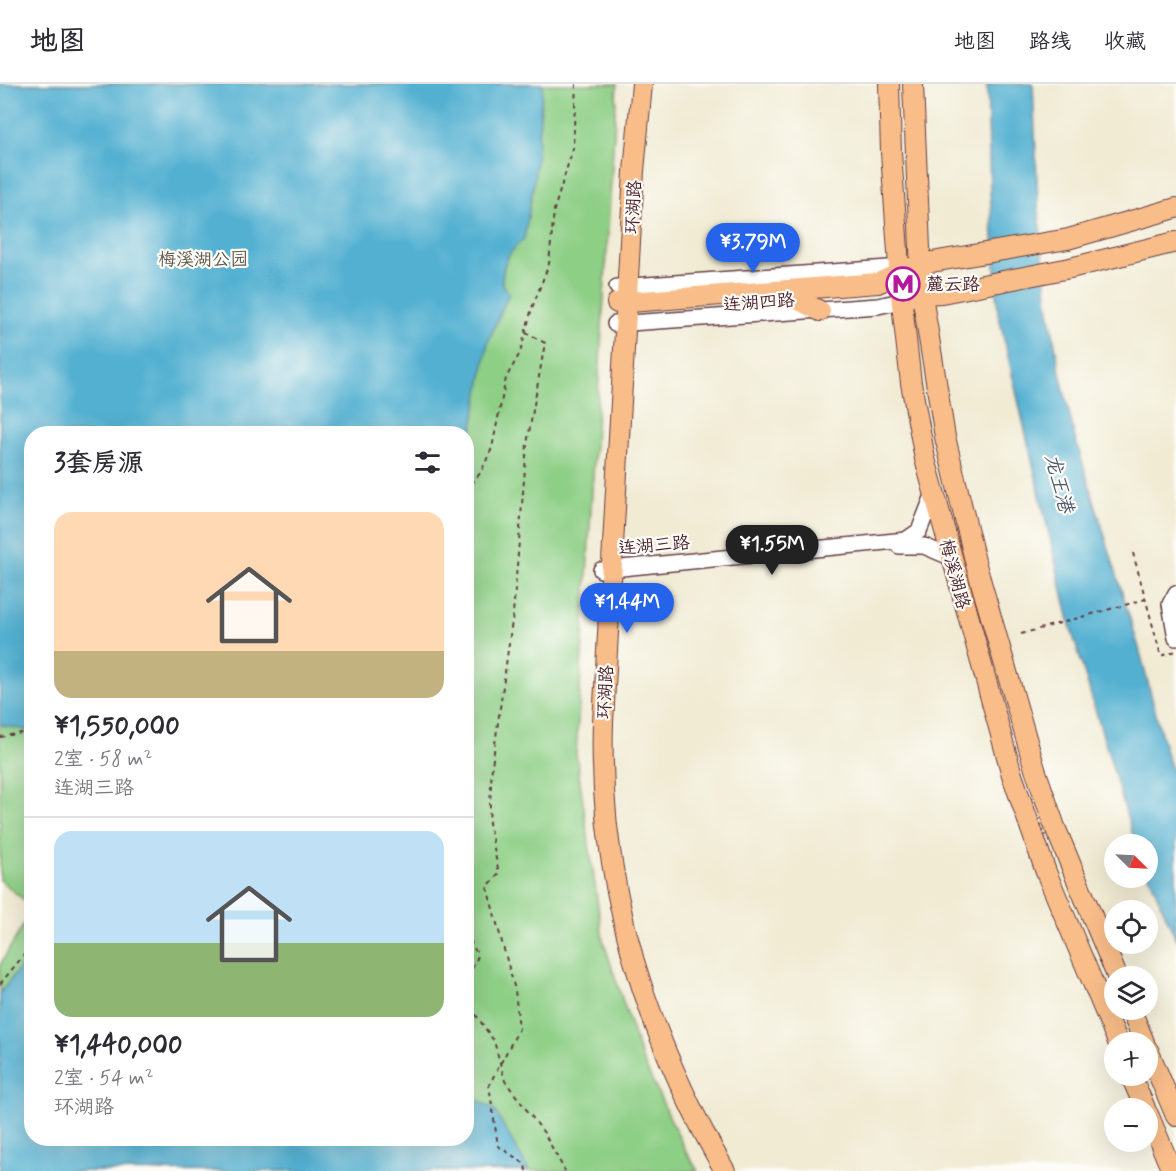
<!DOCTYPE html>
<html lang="zh">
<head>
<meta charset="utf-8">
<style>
	:root { --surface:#fff; --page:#f7f7f7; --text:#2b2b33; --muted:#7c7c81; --line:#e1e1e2; --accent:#2563eb }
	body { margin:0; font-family:Mynerve,"LXGW WenKai TC",sans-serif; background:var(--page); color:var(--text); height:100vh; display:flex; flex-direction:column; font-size:22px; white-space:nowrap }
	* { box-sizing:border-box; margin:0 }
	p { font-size:20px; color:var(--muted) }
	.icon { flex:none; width:33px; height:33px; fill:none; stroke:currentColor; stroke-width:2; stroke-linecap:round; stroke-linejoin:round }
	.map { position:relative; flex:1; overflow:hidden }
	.side { position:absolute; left:24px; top:342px; width:450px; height:720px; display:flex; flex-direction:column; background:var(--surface); border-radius:24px; box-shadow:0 6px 24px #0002 }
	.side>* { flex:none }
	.needle { width:39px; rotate:114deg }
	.fabs { position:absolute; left:1104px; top:750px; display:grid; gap:12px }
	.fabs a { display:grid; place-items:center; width:54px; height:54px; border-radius:50%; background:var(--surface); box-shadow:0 6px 24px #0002; font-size:30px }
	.price { position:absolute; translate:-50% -51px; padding:0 14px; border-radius:21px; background:var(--accent); color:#fff; font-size:20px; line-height:39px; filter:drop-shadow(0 2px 3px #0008) }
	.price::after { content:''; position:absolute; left:50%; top:36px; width:18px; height:14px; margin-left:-9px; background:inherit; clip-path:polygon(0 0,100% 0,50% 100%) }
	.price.selected { background:#222; color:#fff }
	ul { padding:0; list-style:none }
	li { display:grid; align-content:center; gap:12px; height:318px; padding:0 30px }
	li+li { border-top:2px solid var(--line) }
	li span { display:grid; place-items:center; height:186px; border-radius:18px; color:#555 }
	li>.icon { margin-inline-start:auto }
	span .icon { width:108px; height:108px; fill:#fffc; stroke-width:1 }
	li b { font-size:26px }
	h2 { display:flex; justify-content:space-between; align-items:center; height:72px; padding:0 30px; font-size:26px }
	header { display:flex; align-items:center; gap:36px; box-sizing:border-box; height:84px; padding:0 30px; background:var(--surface); border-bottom:2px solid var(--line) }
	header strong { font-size:28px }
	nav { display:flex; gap:33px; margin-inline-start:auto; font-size:21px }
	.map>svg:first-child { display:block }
</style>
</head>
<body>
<header>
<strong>地图</strong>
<nav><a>地图</a><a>路线</a><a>收藏</a></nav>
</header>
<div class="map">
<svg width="1176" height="1087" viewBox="0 0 1176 1087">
	<rect width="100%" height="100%" fill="#fdfcf7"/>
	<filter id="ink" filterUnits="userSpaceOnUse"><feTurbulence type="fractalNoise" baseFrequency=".0167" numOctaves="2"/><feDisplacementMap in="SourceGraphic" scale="12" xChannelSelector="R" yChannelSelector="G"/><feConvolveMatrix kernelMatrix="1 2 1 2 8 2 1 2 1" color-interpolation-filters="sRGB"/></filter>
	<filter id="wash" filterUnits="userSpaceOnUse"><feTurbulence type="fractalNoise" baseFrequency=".008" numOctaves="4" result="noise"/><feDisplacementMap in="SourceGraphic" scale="24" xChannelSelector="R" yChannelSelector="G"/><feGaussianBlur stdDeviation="1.35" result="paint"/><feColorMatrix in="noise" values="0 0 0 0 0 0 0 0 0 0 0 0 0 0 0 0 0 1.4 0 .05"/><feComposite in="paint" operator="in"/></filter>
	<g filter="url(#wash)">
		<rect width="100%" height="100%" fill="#f1ebd4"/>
		<!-- green -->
		<polygon fill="#8ecf86" stroke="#6c7758" stroke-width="1.5" points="0,0 617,0 576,670 603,856 641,973 686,1068 698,1087 0,1087 0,881 31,828 32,1054 466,1054 466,350 32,350 31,822 0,796"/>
		<!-- water -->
		<g fill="#52b0d1" stroke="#4e687e" stroke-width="1.5">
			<path d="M0,0H543L534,98L524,155C508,168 502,180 502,200L509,209L488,258L469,365L467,364L466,350H32L31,647L0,641Z"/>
			<polygon points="987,0 1033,0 1038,119 1048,221 1060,289 1075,354 1139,564 1165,665 1176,697 1176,856 1148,789 1148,760 1136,760 1133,752 1070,541 998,229 990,107"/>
			<polygon points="31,870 32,1054 466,1054 467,1011 494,1025 529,1087 0,1087 0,909"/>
		</g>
	</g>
	<g filter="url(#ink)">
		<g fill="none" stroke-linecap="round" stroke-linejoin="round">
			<defs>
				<g id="minor">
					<polyline points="617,203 903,183"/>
					<polyline points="615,240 878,222 910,215"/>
					<polyline points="899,462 924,462 950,473"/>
					<polyline points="601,486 906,456 919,447 934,409"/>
					<polyline points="1176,509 1170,520 1176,554"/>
				</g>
				<g id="major">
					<path d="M642,0L634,87L603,638C598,798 646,950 725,1087"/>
					<polyline points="889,0 891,68 901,211 911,299 925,375 1012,691 1046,788 1118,958"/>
					<polyline points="913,0 922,211 945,353 976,481 1035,685 1055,743 1117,892"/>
					<polyline points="909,211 942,209 1070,184 1176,158"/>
					<polyline points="799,216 820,227"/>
					<polyline points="617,219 878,199 920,180 1068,155 1176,124"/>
					<polyline points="1131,926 1144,958"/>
					<polyline points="1148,966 1176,1032"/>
					<polyline points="1131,992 1145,1024"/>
					<polyline points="1148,1030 1172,1087"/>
				</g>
			</defs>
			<!-- minor casing -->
			<use href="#minor" stroke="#633e44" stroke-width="18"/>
			<!-- major casing -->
			<use href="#major" stroke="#633e44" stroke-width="22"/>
			<!-- path -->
			<g stroke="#633e44" stroke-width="2" stroke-dasharray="4.5 4.5" stroke-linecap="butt">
				<polyline points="466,407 481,388 492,364 506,294 520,269 532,224 549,180 554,126 573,64 576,0"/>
				<polyline points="1133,469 1161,572 1176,567"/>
				<path d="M466,502C471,524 478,563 466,583"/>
				<polyline points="1021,550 1146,515"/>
				<polyline points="0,653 32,647"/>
				<polyline points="466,848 478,872 467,896 467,918 494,957 505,997 544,1049 565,1087"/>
				<polyline points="0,900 32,861"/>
				<polyline points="526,1087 525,1080 498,1062 489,1001 519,945 515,906 487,803 499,790 489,739 492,682 513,530 527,360 545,259 526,249"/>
			</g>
			<!-- minor -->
			<use href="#minor" stroke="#fff" stroke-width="15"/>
			<!-- major -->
			<use href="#major" stroke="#f8bd89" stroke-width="20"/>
		</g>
	</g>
	<!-- icons -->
	<defs>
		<symbol id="metro-ring" viewBox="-11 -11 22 22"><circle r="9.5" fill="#fdfcf7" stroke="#b5179e" stroke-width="1.5"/><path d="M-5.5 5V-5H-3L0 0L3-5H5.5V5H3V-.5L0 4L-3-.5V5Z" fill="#b5179e"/></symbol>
	</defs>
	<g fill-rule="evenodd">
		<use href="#metro-ring" x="884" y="181" width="38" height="38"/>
	</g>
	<g text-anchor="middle" stroke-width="4.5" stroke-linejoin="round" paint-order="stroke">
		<!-- street labels -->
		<g font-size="18" fill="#4a1f2b" stroke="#fdfcf7">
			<text transform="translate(633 123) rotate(-87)" y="6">环湖路</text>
			<text transform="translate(759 218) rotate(-4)" y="6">连湖四路</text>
			<text transform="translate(654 461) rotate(-5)" y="6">连湖三路</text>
			<text transform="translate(955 490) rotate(75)" y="6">梅溪湖路</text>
			<text transform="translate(605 608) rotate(-87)" y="6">环湖路</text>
		</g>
		<!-- park labels -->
		<g font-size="18" fill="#5e5446" stroke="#fdfcf7">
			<text x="203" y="181">梅溪湖公园</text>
		</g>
		<!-- poi labels -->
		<g font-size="18" fill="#4a1f2b" stroke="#fdfcf7" text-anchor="start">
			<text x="926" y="206">麓云路</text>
		</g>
		<!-- water labels -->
		<g font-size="20" font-style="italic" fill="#4d596d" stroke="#fdfcf7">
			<text transform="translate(1060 399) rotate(75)" y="7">龙王港</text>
		</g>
	</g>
</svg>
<div class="fabs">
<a><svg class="needle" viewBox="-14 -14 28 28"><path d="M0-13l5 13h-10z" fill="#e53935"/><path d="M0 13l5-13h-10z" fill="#7c7c81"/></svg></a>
<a><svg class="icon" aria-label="locate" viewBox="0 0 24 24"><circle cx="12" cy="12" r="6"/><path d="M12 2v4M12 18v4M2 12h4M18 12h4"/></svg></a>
<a><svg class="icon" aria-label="layers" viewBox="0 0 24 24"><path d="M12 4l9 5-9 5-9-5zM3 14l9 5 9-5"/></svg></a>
<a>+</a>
<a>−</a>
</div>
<b class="price" style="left:753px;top:190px">¥3.79M</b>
<b class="price selected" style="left:772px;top:492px">¥1.55M</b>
<b class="price" style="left:627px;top:550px">¥1.44M</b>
<section class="side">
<h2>3套房源<svg class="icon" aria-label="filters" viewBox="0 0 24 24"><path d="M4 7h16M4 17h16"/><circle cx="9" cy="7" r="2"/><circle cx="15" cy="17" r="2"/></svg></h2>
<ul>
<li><span style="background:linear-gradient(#ffd9b3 75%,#c2b280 0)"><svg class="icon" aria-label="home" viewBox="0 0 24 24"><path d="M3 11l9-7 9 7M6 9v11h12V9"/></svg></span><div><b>¥1,550,000</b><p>2室 · 58 m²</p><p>连湖三路</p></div></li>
<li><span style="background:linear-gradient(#bfe0f5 60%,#8fb573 0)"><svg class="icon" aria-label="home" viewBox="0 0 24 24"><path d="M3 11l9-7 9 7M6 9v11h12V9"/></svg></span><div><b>¥1,440,000</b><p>2室 · 54 m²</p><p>环湖路</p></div></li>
</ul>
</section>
</div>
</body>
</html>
